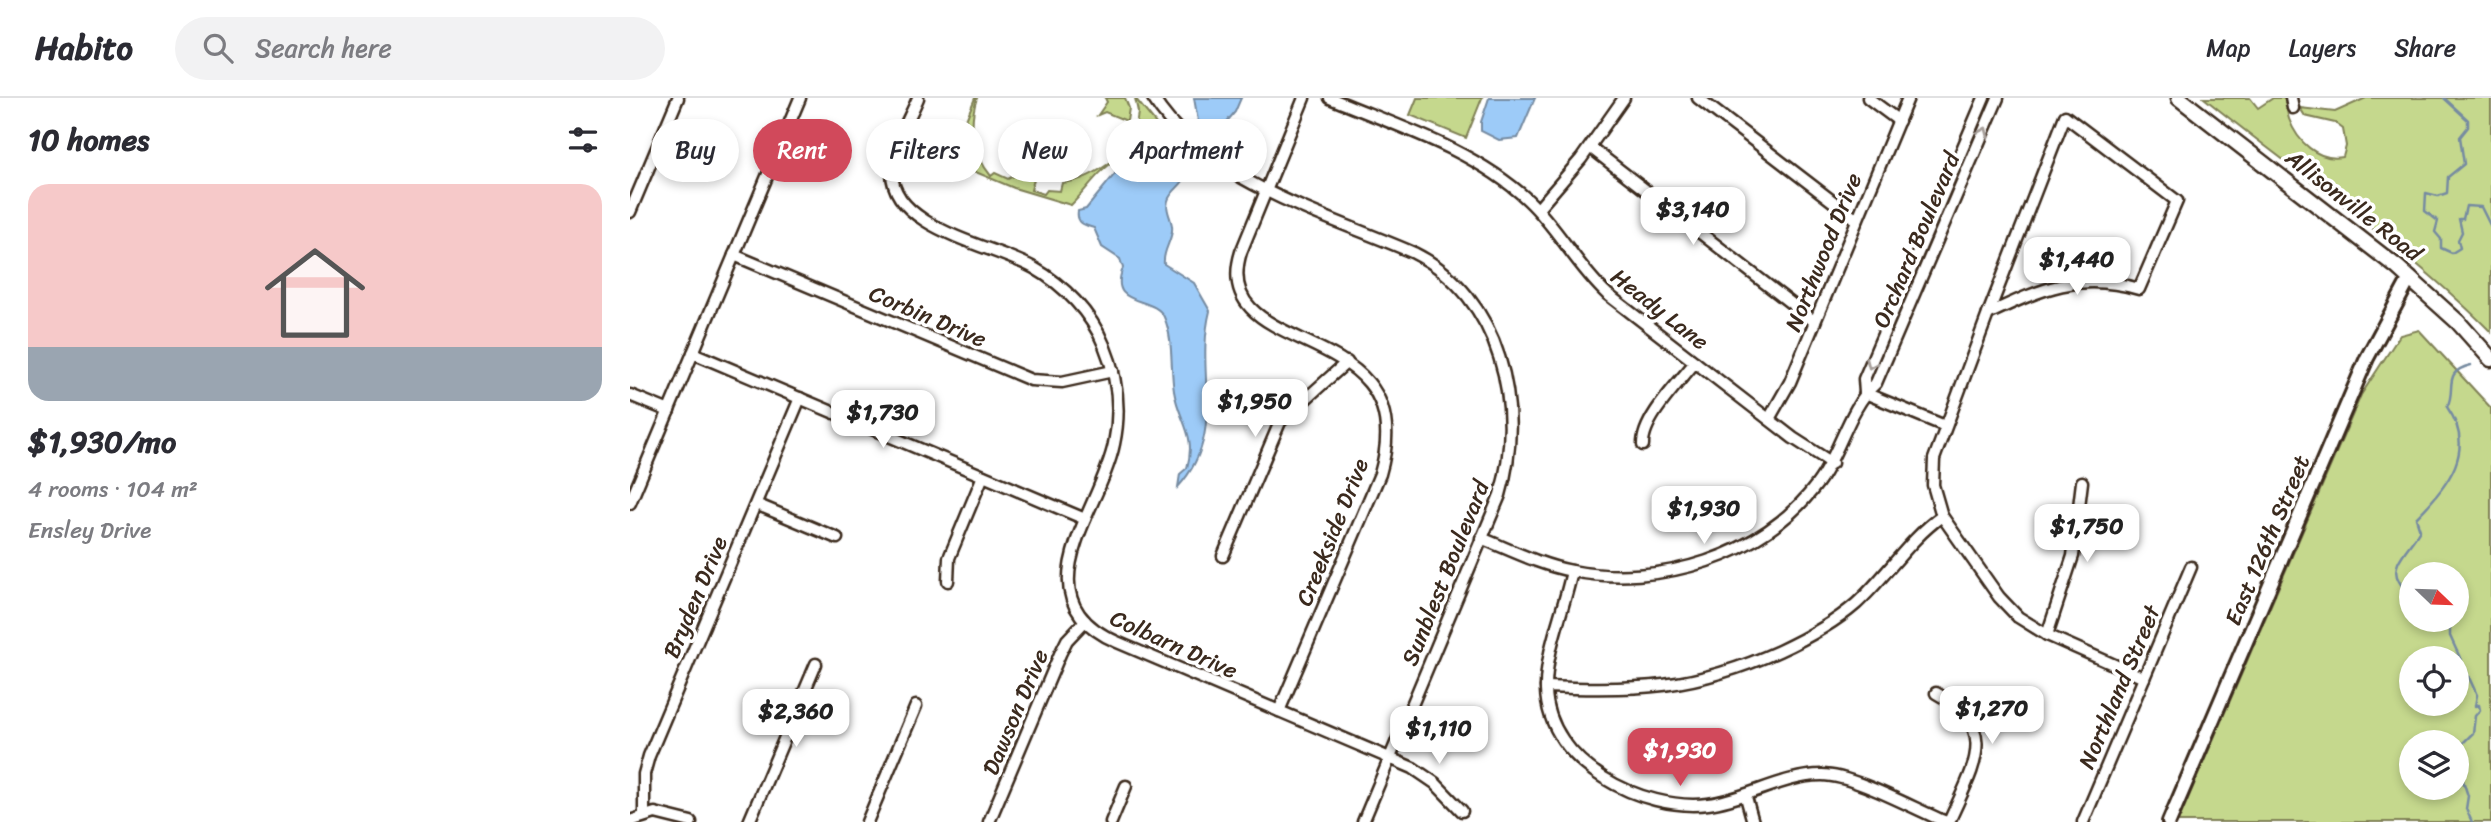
<!DOCTYPE html>
<html lang="en">
<head>
<meta charset="utf-8">
<style>
	:root { --surface:#fff; --page:#f2f2f3; --text:#2b2b33; --muted:#7c7c81; --line:#e1e1e2; --accent:#d1495b }
	body { margin:0; font-family:Sriracha,sans-serif; background:var(--page); color:var(--text); height:100vh; display:flex; flex-direction:column; font-size:26px; white-space:nowrap }
	* { box-sizing:border-box; margin:0 }
	p { font-size:23px; color:var(--muted) }
	.icon { flex:none; width:38px; height:38px; fill:none; stroke:currentColor; stroke-width:2; stroke-linecap:round; stroke-linejoin:round }
	.map { position:relative; flex:1; overflow:hidden }
	.panel { display:flex; flex-direction:column; background:var(--surface); width:630px }
	.panel>* { flex:none }
	.guide { position:absolute; left:21px; top:21px; width:665px; height:63px; display:flex; gap:14px }
	.needle { width:46px; rotate:113deg }
	.controls { position:absolute; left:1769px; top:464px; display:grid; gap:14px }
	.controls a { display:grid; place-items:center; width:70px; height:70px; border-radius:50%; background:var(--surface); box-shadow:0 4px 10px #0003; font-size:35px }
	.price { position:absolute; translate:-50% -60px; padding:0 16px; border-radius:14px; background:#fff; color:#222; font-size:23px; line-height:46px; filter:drop-shadow(0 2px 4px #0008) }
	.price::after { content:''; position:absolute; left:50%; top:42px; width:21px; height:16px; margin-left:-10px; background:inherit; clip-path:polygon(0 0,100% 0,50% 100%) }
	.price.on { background:var(--accent); color:#fff }
	ul { padding:0; list-style:none }
	li { display:grid; align-content:center; gap:14px; height:371px; padding:0 28px }
	li+li { border-top:2px solid var(--line) }
	li span { display:grid; place-items:center; height:217px; border-radius:21px; color:#555 }
	li>.icon { margin-inline-start:auto }
	span .icon { width:126px; height:126px; fill:#fffc; stroke-width:1 }
	li b { font-size:30px }
	h2 { display:flex; justify-content:space-between; align-items:center; height:84px; padding:0 28px; font-size:30px }
	.chip { padding:0 24px; border-radius:32px; background:var(--surface); box-shadow:0 4px 10px #0003; font-size:24px; line-height:63px }
	.chip.on { background:var(--accent); color:#fff }
	header { display:flex; align-items:center; gap:42px; box-sizing:border-box; height:98px; padding:0 35px; background:var(--surface); border-bottom:2px solid var(--line) }
	header strong { font-size:33px }
	nav { display:flex; gap:38px; margin-inline-start:auto; font-size:24px }
	.search { width:490px; height:63px; background:var(--page); display:flex; align-items:center; gap:18px; box-sizing:border-box; padding:0 24px; border-radius:38px; color:var(--muted); font-size:26px }
	main { display:flex; flex:1; min-height:0 }
	.map>svg:first-child { display:block }
</style>
</head>
<body>
<header>
<strong>Habito</strong>
<div class="search"><svg class="icon" aria-label="search" viewBox="0 0 24 24"><circle cx="10" cy="10" r="6"/><path d="M15 15l6 6"/></svg>Search here</div>
<nav><a>Map</a><a>Layers</a><a>Share</a></nav>
</header>
<main>
<section class="panel">
<h2>10 homes<svg class="icon" aria-label="filters" viewBox="0 0 24 24"><path d="M4 7h16M4 17h16"/><circle cx="9" cy="7" r="2"/><circle cx="15" cy="17" r="2"/></svg></h2>
<ul>
<li><span style="background:linear-gradient(#f6c9c9 75%,#9aa5b1 0)"><svg class="icon" aria-label="home" viewBox="0 0 24 24"><path d="M3 11l9-7 9 7M6 9v11h12V9"/></svg></span><div><b>$1,930/mo</b><p>4 rooms · 104 m²</p><p>Ensley Drive</p></div></li>
</ul>
</section>
<div class="map">
<svg width="1861" height="724" viewBox="0 0 1861 724">
	<rect width="100%" height="100%" fill="#fff"/>
	<filter id="ink" filterUnits="userSpaceOnUse"><feTurbulence type="fractalNoise" baseFrequency=".0143" numOctaves="2"/><feDisplacementMap in="SourceGraphic" scale="14" xChannelSelector="R" yChannelSelector="G"/><feConvolveMatrix kernelMatrix="1 2 1 2 8 2 1 2 1" color-interpolation-filters="sRGB"/></filter>
	<g filter="url(#ink)">
		<!-- green -->
		<g fill="#c5d88d" stroke="#808156" stroke-width="2" fill-rule="evenodd">
			<path d="M345,0H347C338,27 343,56 361,78L365,75L378,81L391,74L404,81L401,92L414,96L417,92L430,93L432,85C461,83 495,57 511,33L506,29L508,14L505,0L540,43L514,64L487,61C465,76 460,88 441,107L384,90L319,63Z"/>
			<polygon points="475,0 495,0 499,10 497,23 475,14 468,17 477,4"/>
			<polygon points="787,0 852,0 836,40 780,17"/>
			<path d="M1574,0H1620L1628,10L1643,0H1654C1658,7 1656,13 1659,21C1667,43 1688,64 1713,59L1716,48L1713,31L1705,25L1675,18L1670,10L1705,14L1736,0H1861V234C1774,146 1670,78 1574,0Z"/>
			<polygon points="393,30 403,30 414,44 405,54 397,45"/>
			<path d="M1789,232L1861,310V724H1548L1731,297L1770,237ZM1782,476H1827V522H1782ZM1782,560H1827V606H1782ZM1782,644H1827V690H1782Z"/>
		</g>
		<!-- water -->
		<g fill="#9dcbf8" stroke="#768ba1" stroke-width="2">
			<polygon points="564,0 611,0 605,14 589,33 568,23"/>
			<polygon points="859,0 905,0 888,40 869,42 851,33 851,24"/>
			<path d="M535,55L546,59L558,73C555,86 544,90 539,100C534,110 541,119 542,128C544,141 532,152 534,166L564,185L580,213C564,276 598,334 548,389L550,376L557,370C567,336 549,324 544,293C540,269 544,242 534,219C524,197 477,210 493,170L490,161L472,149L464,130C454,127 446,125 448,113L456,111L488,72C500,75 509,76 520,68L521,60Z"/>
		</g>
		<g fill="none" stroke-linecap="round" stroke-linejoin="round">
			<!-- stream -->
			<g stroke="#768ba1" stroke-width="2.5">
				<polyline points="1814,0 1838,22 1838,29 1830,39 1834,66 1818,79 1817,95 1808,98 1796,95 1795,113 1808,123 1805,134 1811,141 1811,150 1822,155 1830,150 1828,142 1832,134 1829,121 1833,121 1836,108 1851,109 1861,129"/>
				<path d="M1782,494C1774,492 1773,490 1769,483C1758,466 1782,448 1790,432L1786,420C1819,387 1847,351 1817,309C1827,291 1811,274 1841,267"/>
				<polyline points="1820,522 1820,538 1847,597 1845,608 1849,607 1850,612 1845,618 1843,635 1827,651"/>
				<polyline points="1827,664 1838,698 1836,711 1842,724"/>
			</g>
			<defs>
				<g id="minor">
					<path d="M288,0C279,22 261,50 262,75C263,131 363,147 404,170C434,187 461,215 474,247C487,278 491,313 484,346C470,414 388,500 487,544L783,670L805,685L832,713"/>
					<path d="M523,0C575,84 697,117 784,155C871,198 896,310 870,397L733,724"/>
					<path d="M700,0C767,28 843,51 898,102C928,130 946,167 977,196L1163,340L1202,365"/>
					<polyline points="1068,0 1227,122"/>
					<polyline points="1238,0 1269,23"/>
					<polyline points="1661,0 1663,10"/>
					<path d="M1435,18L1547,103L1509,191C1449,174 1413,190 1358,216Z"/>
					<polyline points="960,49 1185,224"/>
					<polyline points="908,111 951,61 994,0"/>
					<polyline points="0,114 48,0"/>
					<polyline points="104,157 401,282 432,284 483,273"/>
					<polyline points="1358,216 1304,361 1303,387 1312,418 1369,499 1388,519 1417,537 1514,580"/>
					<polyline points="63,255 455,421"/>
					<polyline points="1235,295 1234,281 1354,0"/>
					<polyline points="1235,295 1315,328"/>
					<polyline points="0,297 39,313"/>
					<polyline points="1139,321 1160,284 1278,0"/>
					<path d="M1013,347C1012,321 1049,285 1065,264"/>
					<polyline points="0,405 170,0"/>
					<polyline points="126,406 207,440"/>
					<path d="M851,440C881,452 910,467 942,473C1028,490 1133,459 1187,386C1210,356 1218,310 1246,285L1368,0"/>
					<polyline points="593,458 650,324 717,264"/>
					<path d="M942,473C934,512 915,553 916,592C918,666 1013,714 1078,706C1117,701 1153,677 1192,677C1224,677 1284,711 1316,724"/>
					<polyline points="318,483 319,460 353,378"/>
					<polyline points="1417,537 1443,458 1452,384"/>
					<path d="M916,589C1007,593 1065,591 1149,553C1177,540 1203,526 1226,506C1257,478 1278,442 1312,418"/>
					<path d="M1306,595C1372,631 1343,669 1319,724"/>
					<path d="M649,613L750,376C796,217 576,266 611,154L674,0"/>
					<polyline points="1116,699 1123,724"/>
					<polyline points="14,716 14,676 19,658 170,300"/>
					<polyline points="0,723 25,715 61,724"/>
					<polyline points="119,724 186,566"/>
					<polyline points="237,724 286,608"/>
					<polyline points="359,724 430,556 437,542 455,523"/>
					<polyline points="481,724 496,688"/>
					<polyline points="1453,724 1561,469"/>
				</g>
				<polyline id="secondary" points="1539,724 1737,260 1780,180"/>
				<polyline id="primary" points="1549,0 1767,169 1828,224 1861,261"/>
			</defs>
			<!-- minor casing -->
			<use href="#minor" stroke="#3b2a1e" stroke-width="15"/>
			<!-- secondary casing -->
			<use href="#secondary" stroke="#3b2a1e" stroke-width="18"/>
			<!-- primary casing -->
			<use href="#primary" stroke="#3b2a1e" stroke-width="19"/>
			<!-- minor -->
			<use href="#minor" stroke="#fff" stroke-width="10"/>
			<!-- secondary -->
			<use href="#secondary" stroke="#fff" stroke-width="12"/>
			<!-- primary -->
			<use href="#primary" stroke="#fff" stroke-width="14"/>
		</g>
		<!-- one-way arrows -->
		<defs><path id="oneway-chevron" d="M-2-3.5L2.5 0L-2 3.5" fill="none" stroke-width="1.6" stroke-linecap="round" stroke-linejoin="round" transform="scale(1.75)"/></defs>
		<g stroke="#a79f9a">
			<use href="#oneway-chevron" transform="translate(1354 34) rotate(-67)"/>
			<use href="#oneway-chevron" transform="translate(1241 266) rotate(113)"/>
		</g>
	</g>
	<g text-anchor="middle" stroke-width="7" stroke-linejoin="round" paint-order="stroke">
		<!-- street labels -->
		<g font-size="23" fill="#3b2a1e" stroke="#fff">
			<text transform="translate(1724 107) rotate(38)" y="8">Allisonville Road</text>
			<text transform="translate(1286 142) rotate(-67)" y="8">Orchard Boulevard</text>
			<text transform="translate(1193 154) rotate(-68)" y="8">Northwood Drive</text>
			<text transform="translate(1030 211) rotate(38)" y="8">Heady Lane</text>
			<text transform="translate(298 218) rotate(23)" y="8">Corbin Drive</text>
			<text transform="translate(702 434) rotate(-68)" y="8">Creekside Drive</text>
			<text transform="translate(1637 442) rotate(-67)" y="8">East 126th Street</text>
			<text transform="translate(815 475) rotate(-68)" y="8">Sunblest Boulevard</text>
			<text transform="translate(65 499) rotate(-67)" y="8">Bryden Drive</text>
			<text transform="translate(544 546) rotate(24)" y="8">Colbarn Drive</text>
			<text transform="translate(1489 589) rotate(-67)" y="8">Northland Street</text>
			<text transform="translate(385 614) rotate(-67)" y="8">Dawson Drive</text>
		</g>
	</g>
</svg>
<div class="controls">
<a><svg class="needle" viewBox="-14 -14 28 28"><path d="M0-13l5 13h-10z" fill="#e53935"/><path d="M0 13l5-13h-10z" fill="#7c7c81"/></svg></a>
<a><svg class="icon" aria-label="locate" viewBox="0 0 24 24"><circle cx="12" cy="12" r="6"/><path d="M12 2v4M12 18v4M2 12h4M18 12h4"/></svg></a>
<a><svg class="icon" aria-label="layers" viewBox="0 0 24 24"><path d="M12 4l9 5-9 5-9-5zM3 14l9 5 9-5"/></svg></a>
</div>
<b class="price" style="left:1063px;top:149px">$3,140</b>
<b class="price" style="left:1447px;top:199px">$1,440</b>
<b class="price" style="left:625px;top:341px">$1,950</b>
<b class="price" style="left:253px;top:352px">$1,730</b>
<b class="price" style="left:1074px;top:448px">$1,930</b>
<b class="price" style="left:1457px;top:466px">$1,750</b>
<b class="price" style="left:1362px;top:648px">$1,270</b>
<b class="price" style="left:166px;top:651px">$2,360</b>
<b class="price" style="left:809px;top:668px">$1,110</b>
<b class="price on" style="left:1050px;top:690px">$1,930</b>
<div class="guide">
<a class="chip">Buy</a>
<a class="chip on">Rent</a>
<a class="chip">Filters</a>
<a class="chip">New</a>
<a class="chip">Apartment</a>
</div>
</div>
</main>
</body>
</html>
